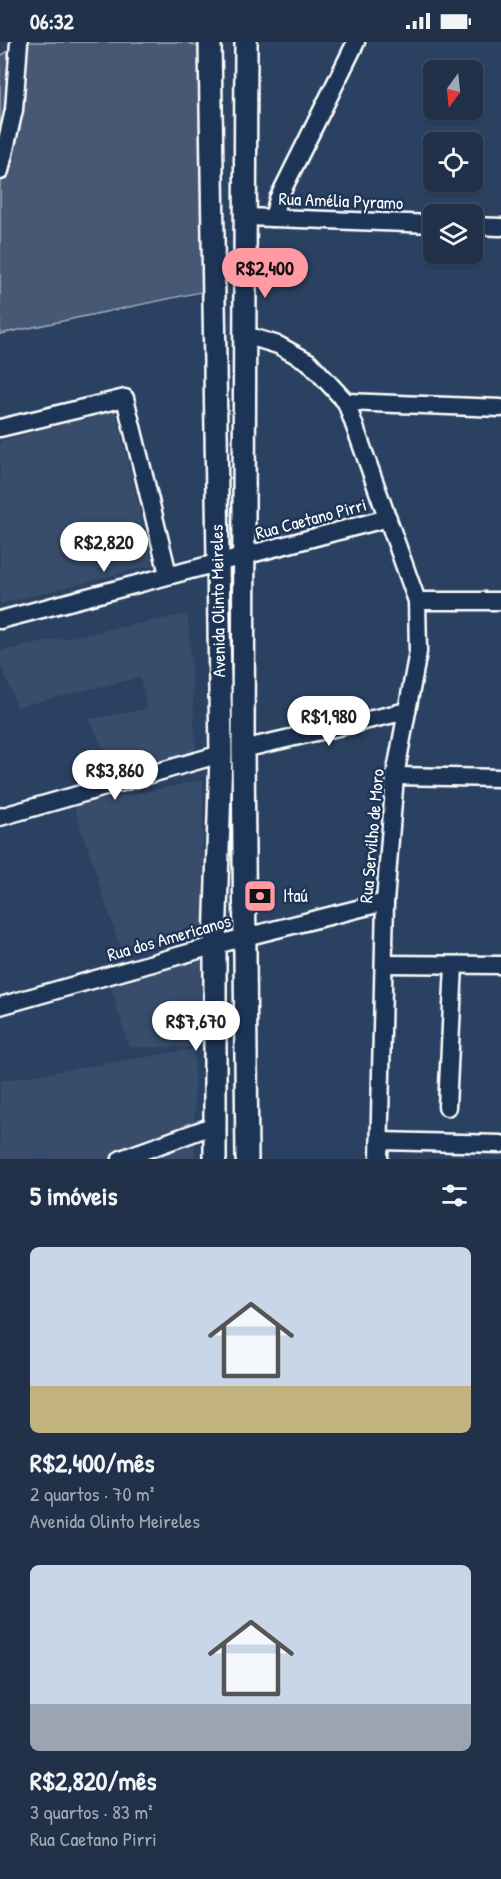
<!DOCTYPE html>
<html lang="pt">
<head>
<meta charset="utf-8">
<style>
	:root { --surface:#203149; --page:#2d3d53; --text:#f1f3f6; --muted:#a2a9b4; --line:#3d4c61; --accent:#ff9aa2 }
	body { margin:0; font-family:"Patrick Hand",sans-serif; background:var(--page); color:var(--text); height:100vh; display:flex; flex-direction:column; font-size:22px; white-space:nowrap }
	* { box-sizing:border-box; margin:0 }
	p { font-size:20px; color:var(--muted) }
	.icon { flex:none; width:33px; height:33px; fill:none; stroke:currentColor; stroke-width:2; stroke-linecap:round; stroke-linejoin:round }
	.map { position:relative; height:1117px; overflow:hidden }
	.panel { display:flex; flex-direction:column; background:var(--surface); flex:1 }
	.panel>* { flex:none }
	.needle { width:39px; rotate:195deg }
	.controls { position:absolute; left:423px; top:18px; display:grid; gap:12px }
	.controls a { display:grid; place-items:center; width:60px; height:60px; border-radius:9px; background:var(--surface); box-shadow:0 2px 4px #0004,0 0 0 2px var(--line); font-size:30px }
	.price { position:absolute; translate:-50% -51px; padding:0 14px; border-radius:21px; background:#fff; color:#222; font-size:20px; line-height:39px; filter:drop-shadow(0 2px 3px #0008) }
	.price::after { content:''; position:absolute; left:50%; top:36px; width:18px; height:14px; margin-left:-9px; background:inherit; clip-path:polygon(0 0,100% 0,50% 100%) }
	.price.on { background:var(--accent); color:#111 }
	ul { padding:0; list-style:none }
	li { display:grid; align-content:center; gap:12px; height:318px; padding:0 30px }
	li span { display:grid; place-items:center; height:186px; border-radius:9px; color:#555 }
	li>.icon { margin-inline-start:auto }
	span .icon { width:108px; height:108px; fill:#fffc; stroke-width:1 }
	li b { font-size:26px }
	h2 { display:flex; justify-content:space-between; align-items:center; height:72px; padding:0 30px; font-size:26px }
	.status { display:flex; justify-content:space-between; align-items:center; height:42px; padding:0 30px; background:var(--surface); direction:ltr }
	.status svg { height:16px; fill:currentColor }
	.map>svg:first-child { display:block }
</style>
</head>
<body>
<div class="status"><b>06:32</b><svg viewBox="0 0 49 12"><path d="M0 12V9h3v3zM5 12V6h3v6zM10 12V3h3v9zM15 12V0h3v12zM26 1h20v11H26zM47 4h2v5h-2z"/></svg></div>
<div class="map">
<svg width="501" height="1117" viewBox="0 0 501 1117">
	<rect width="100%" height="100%" fill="#2a4161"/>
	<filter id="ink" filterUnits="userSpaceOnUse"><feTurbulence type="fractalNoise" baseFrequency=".0167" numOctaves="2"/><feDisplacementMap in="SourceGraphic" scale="12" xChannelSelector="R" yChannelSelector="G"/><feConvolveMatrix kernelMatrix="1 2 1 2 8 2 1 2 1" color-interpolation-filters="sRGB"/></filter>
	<g filter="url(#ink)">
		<!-- built -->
		<g fill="#394e6c">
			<polygon points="115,368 153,523 0,562 0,399"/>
			<polygon points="188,572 196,711 115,733 90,677 147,667 140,635 17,665 0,620 0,609"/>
			<polygon points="203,738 203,894 122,911 74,764"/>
			<polygon points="204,919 206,1005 129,1005 108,937"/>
			<polygon points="194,1007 195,1117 0,1117 0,1039"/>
		</g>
		<!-- green -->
		<polygon fill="#465975" stroke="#a2acba" stroke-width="1.5" points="25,0 187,0 201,6 206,249 0,292 0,14"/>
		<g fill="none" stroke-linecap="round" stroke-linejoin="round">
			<defs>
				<g id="minor">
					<polyline points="0,129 14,68 19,0"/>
					<polyline points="247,175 434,182"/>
					<polyline points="273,176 278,157 356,0"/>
					<polyline points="472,184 501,185"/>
					<polyline points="245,293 278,303 309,320 346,360 417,559 418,610 395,734 385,860 379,1117"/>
					<polyline points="346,360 501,366"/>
					<polyline points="0,386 125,356 168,532"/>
					<polyline points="417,559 501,559"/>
					<polyline points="0,578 388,476"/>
					<polyline points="243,707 407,669"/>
					<polyline points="395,734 501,736"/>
					<polyline points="0,775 221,712"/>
					<polyline points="384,922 501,923"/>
					<polyline points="0,964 245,895 385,860"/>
					<polyline points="447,1065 454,923"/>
					<polyline points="380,1099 501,1102"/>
					<polyline points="121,1117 215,1083"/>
				</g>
				<g id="major">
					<polyline points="210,0 221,712 215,903 215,1117"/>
					<polyline points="246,0 243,707 247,1117"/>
				</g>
			</defs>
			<!-- minor casing -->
			<use href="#minor" stroke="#fff" stroke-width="21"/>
			<!-- major casing -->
			<use href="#major" stroke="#fff" stroke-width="26"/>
			<!-- minor -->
			<use href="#minor" stroke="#1d3557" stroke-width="16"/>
			<!-- major -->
			<use href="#major" stroke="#1d3557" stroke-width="21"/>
		</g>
	</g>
	<!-- icons -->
	<defs>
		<symbol id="bank-square" viewBox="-11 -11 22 22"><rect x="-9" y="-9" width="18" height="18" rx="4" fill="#ff9aa2" stroke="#1d3557"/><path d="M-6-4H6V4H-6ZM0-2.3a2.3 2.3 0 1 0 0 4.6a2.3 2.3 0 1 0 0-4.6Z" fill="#111"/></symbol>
	</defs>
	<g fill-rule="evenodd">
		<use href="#bank-square" x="241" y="835" width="38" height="38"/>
	</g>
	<g text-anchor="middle" stroke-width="5" stroke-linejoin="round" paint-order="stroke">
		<!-- street labels -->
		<g font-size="18" fill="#fff" stroke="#1d3557">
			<text transform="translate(341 159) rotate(2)" y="6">Rua Amélia Pyramo</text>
			<text transform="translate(311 477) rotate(-15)" y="6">Rua Caetano Pirri</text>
			<text transform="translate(218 559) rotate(-91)" y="6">Avenida Olinto Meireles</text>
			<text transform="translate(372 794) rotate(-85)" y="6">Rua Servilho de Moro</text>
			<text transform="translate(169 896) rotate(-16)" y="6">Rua dos Americanos</text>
		</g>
		<!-- poi labels -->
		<g font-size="18" fill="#fff" stroke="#1d3557" text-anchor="start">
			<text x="283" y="860">Itaú</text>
		</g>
	</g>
</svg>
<div class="controls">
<a><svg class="needle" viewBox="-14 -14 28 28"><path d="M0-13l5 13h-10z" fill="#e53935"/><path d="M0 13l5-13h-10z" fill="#a2a9b4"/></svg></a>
<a><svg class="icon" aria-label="locate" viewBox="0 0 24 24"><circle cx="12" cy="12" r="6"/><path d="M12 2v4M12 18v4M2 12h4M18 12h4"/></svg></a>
<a><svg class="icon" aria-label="layers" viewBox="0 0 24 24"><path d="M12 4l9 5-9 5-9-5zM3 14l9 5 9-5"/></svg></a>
</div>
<b class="price on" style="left:265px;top:257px">R$2,400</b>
<b class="price" style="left:104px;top:531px">R$2,820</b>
<b class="price" style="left:329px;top:705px">R$1,980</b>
<b class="price" style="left:115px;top:759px">R$3,860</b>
<b class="price" style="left:196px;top:1010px">R$7,670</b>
</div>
<section class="panel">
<h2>5 imóveis<svg class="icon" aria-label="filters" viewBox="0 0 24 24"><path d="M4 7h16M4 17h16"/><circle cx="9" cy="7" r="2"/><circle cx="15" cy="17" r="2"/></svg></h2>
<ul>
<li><span style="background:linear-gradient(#c9d6e8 75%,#c2b280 0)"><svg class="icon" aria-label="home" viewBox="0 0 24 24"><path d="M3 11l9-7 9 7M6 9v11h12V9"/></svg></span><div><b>R$2,400/mês</b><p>2 quartos · 70 m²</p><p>Avenida Olinto Meireles</p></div></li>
<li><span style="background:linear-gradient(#c9d6e8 75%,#9aa5b1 0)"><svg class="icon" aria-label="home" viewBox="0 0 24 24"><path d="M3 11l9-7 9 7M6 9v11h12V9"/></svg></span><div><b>R$2,820/mês</b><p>3 quartos · 83 m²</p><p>Rua Caetano Pirri</p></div></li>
</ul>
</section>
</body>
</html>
